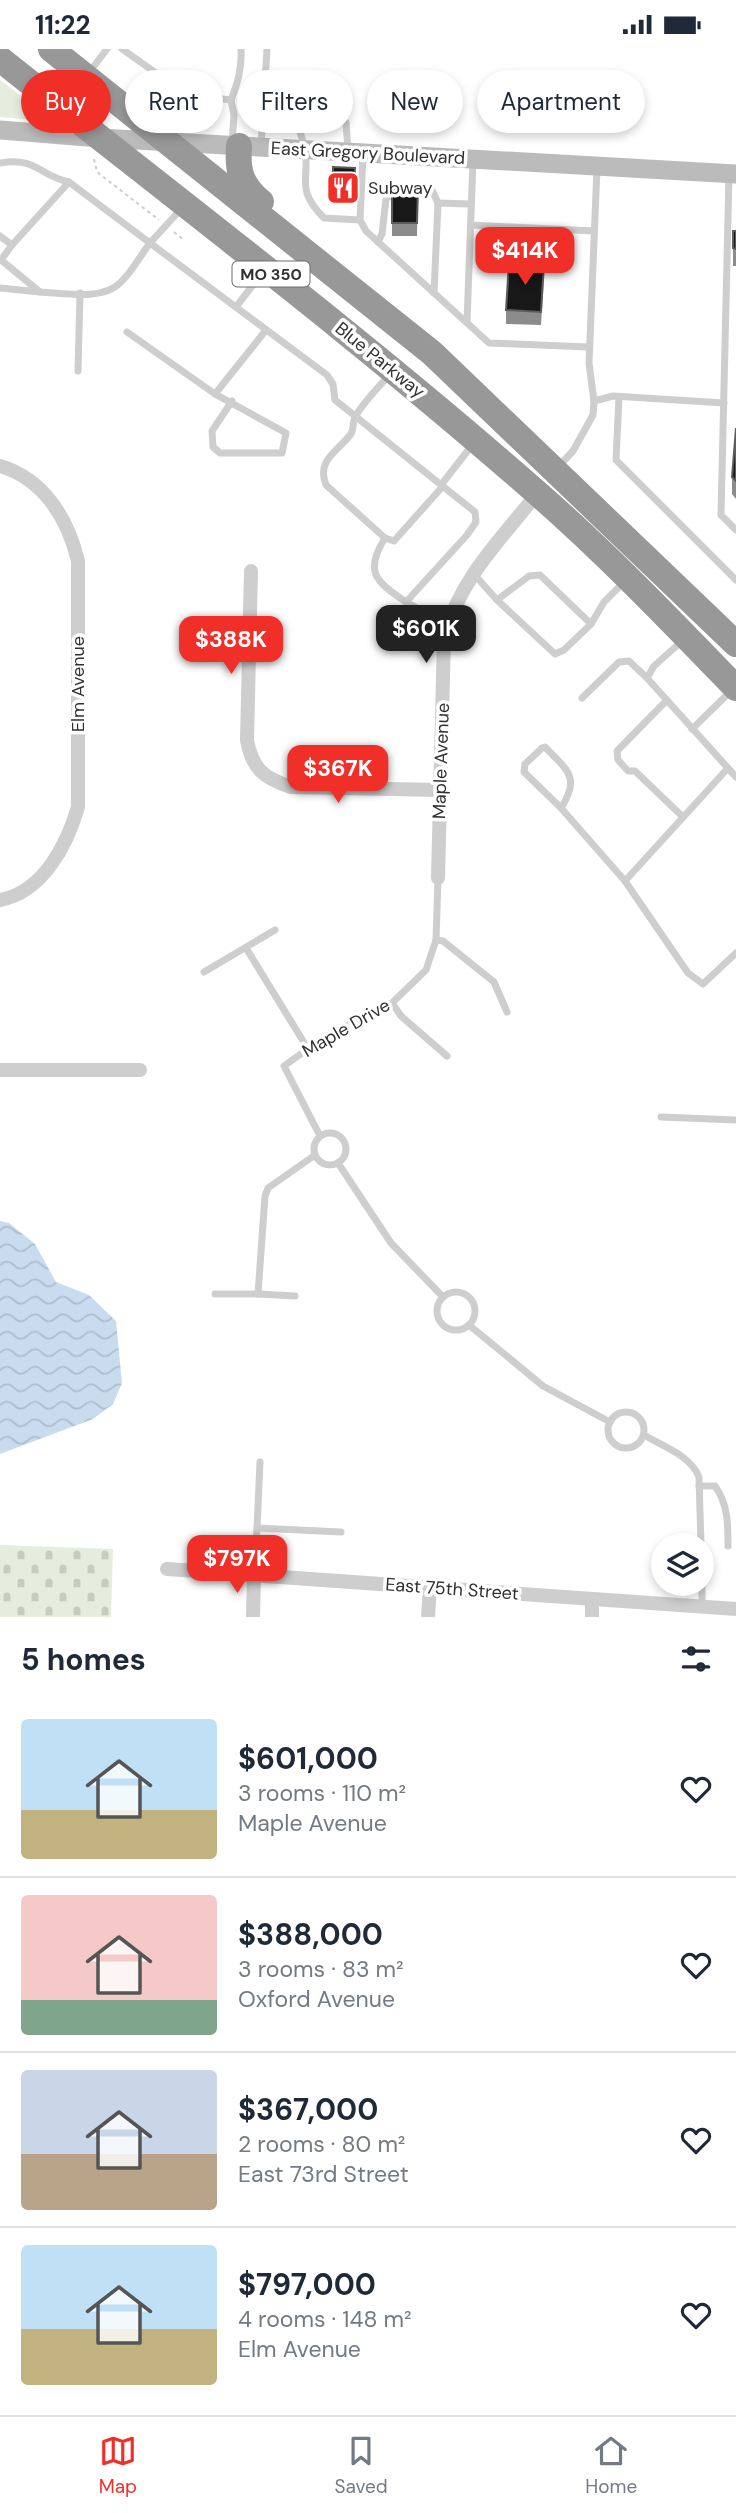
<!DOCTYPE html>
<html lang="en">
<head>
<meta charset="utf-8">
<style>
	:root { --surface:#fff; --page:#f2f2f3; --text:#1f2937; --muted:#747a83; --line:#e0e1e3; --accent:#f12f29 }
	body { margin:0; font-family:"DM Sans",sans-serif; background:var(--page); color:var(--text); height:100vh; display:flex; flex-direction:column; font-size:26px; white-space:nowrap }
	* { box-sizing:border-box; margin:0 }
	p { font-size:23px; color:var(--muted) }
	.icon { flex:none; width:38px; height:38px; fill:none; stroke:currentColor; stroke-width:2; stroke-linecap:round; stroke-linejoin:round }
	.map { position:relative; height:1568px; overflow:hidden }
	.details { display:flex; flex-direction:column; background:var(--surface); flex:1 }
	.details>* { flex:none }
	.banner { position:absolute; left:21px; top:21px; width:695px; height:63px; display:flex; gap:14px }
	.buttons { position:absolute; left:651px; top:1484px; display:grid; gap:14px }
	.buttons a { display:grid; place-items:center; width:63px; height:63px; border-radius:50%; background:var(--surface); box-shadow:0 4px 10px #0003; font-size:35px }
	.price { position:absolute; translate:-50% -60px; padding:0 16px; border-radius:14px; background:var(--accent); color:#fff; font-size:23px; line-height:46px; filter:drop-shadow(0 2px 4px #0008) }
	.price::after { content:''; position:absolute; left:50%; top:42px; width:21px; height:16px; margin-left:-10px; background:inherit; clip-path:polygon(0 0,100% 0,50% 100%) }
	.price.selected { background:#222; color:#fff }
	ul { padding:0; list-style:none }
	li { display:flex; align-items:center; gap:21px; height:175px; padding:0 21px }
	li+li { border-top:2px solid var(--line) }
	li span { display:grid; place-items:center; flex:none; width:196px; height:140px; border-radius:7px; color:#555 }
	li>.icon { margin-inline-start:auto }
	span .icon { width:84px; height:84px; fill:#fffc; stroke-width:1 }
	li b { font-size:30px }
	h2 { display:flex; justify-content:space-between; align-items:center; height:84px; padding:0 21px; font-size:30px }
	.chip { padding:0 24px; border-radius:32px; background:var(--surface); box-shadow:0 4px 10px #0003; font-size:24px; line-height:63px }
	.chip.selected { background:var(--accent); color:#fff }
	.status { display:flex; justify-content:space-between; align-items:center; height:49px; padding:0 35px; background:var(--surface); direction:ltr }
	.status svg { height:19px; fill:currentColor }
	.menu { display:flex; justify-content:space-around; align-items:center; height:98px; border-top:2px solid var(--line); background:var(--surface); font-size:19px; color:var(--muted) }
	.menu a { display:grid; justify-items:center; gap:4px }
	.menu .selected { color:var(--accent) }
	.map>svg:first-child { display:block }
</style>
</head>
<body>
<div class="status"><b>11:22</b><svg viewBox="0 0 49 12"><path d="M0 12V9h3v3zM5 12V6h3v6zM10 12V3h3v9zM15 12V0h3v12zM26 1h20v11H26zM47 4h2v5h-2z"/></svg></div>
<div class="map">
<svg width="736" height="1568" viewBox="0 0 736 1568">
	<defs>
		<pattern id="cemetery-stones" width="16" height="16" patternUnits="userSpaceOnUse" patternTransform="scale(1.75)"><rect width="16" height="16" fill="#e5eede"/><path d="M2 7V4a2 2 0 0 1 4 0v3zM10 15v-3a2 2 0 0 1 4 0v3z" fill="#c5cdbf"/></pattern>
		<pattern id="water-waves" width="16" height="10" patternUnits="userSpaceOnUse" patternTransform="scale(1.75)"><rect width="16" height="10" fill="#c9dcef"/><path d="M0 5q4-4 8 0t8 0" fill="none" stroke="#adbdcd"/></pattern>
	</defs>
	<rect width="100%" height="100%" fill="#fff"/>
	<!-- grass -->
	<polygon fill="#e5eede" points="0,31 45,65 48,70 46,72 0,68"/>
	<!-- cemetery -->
	<polygon fill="url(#cemetery-stones)" points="0,1496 113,1500 111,1568 0,1568"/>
	<!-- water -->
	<polygon fill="url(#water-waves)" points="0,1172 9,1174 35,1195 56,1233 89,1246 116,1272 122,1334 113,1355 93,1370 0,1405"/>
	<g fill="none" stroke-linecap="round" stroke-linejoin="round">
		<!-- path -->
		<g stroke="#cecece" stroke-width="2" stroke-dasharray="3.5 3.5" stroke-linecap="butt">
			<polyline points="94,110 97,123 159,171"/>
			<polyline points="174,183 184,191"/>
		</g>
		<!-- lane -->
		<g stroke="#cecece" stroke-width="7">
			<polyline points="122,0 173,36 197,47 231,51 234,66 232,95"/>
			<polyline points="88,25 107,0"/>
			<path d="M231,51C238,33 242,19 241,0"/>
			<path d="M290,55C294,69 301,82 304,97C312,129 293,138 324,169L360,171"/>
			<polyline points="294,67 337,65 346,73 348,101"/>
			<polyline points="261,97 267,0"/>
			<polyline points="363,105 360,171 366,182 489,294 589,298"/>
			<path d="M0,114C38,108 39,127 69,133L150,194L181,160"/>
			<polyline points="729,126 721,466 736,481"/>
			<polyline points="471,176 594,182"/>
			<polyline points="0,187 12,196 1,211 40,243 0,239"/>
			<polyline points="378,193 382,185 386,150 398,140 432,141 438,154"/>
			<polyline points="12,196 69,133"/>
			<polyline points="493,210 563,213"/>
			<path d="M40,243C63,244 102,252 120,234C132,223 140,207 150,194L327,326L333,335L335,351L475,463L476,473L467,486L406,553L431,567L449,571"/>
			<polyline points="434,244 438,154 471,155"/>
			<polyline points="236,258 263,223"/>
			<polyline points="467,273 473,111"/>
			<polyline points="127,283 215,345 266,281"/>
			<polyline points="78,322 80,244"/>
			<path d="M390,325C381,336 360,356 355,369C352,374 354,380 351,385C338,402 316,411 326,436L385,489C363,524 377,533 406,553"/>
			<polyline points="215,345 286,384 282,404 220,404 213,398 212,382 232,352"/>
			<polyline points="619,348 616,411 736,531"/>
			<polyline points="594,352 613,347 724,354"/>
			<polyline points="559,417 573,402 593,366 594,352 589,314 597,119"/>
			<polyline points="441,436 473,395"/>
			<polyline points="385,489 394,492 443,437"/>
			<polyline points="473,524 497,551 529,527 540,526 591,575 604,553 624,533"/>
			<polyline points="497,551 555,605 564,601 591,575"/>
			<polyline points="682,592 654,617 647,629 736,728"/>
			<polyline points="582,649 619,613 629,612 647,629"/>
			<polyline points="667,651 617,702 618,711 628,722 635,722 683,768"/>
			<polyline points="692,680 732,641"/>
			<polyline points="728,719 625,832 688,924 703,935 736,904"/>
			<path d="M561,759L524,723L525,715L542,699L545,698C567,721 581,728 561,759L625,832"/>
			<polyline points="436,891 443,892 494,933 507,963"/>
			<polyline points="246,899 308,1000"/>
			<polyline points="204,923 275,881"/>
			<polyline points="392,954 401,967 447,1007"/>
			<polyline points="661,1068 736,1071"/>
			<circle cx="330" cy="1100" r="16"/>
			<polyline points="320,1087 284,1017 323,989 392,954 426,921 436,891 438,830"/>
			<polyline points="338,1114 391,1194 443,1248"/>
			<circle cx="456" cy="1262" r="19"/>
			<polyline points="215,1245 258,1245 265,1147 268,1139 315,1106"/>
			<polyline points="258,1245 295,1247"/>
			<polyline points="469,1276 543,1337 610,1373"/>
			<circle cx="626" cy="1381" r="18"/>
			<path d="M644,1386C664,1398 690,1406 699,1428L701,1496"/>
			<path d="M699,1437H715C728,1455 728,1475 728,1497"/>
			<polyline points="257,1479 260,1413"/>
			<polyline points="254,1526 257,1479 341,1483"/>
			<polyline points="702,1534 702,1557"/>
		</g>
		<!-- street -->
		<g stroke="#cecece" stroke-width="14">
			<path d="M0,417C44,430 68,470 78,512V758C67,796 43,843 0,851"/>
			<path d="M251,522L247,691C252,719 263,729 291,738L439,741"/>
			<path d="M438,829L444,588C460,529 503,488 540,441"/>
			<polyline points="0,1021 140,1021"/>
			<polyline points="167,1520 736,1560"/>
			<polyline points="253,1568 254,1526"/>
			<polyline points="428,1568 430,1538"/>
			<polyline points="592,1568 592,1550"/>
		</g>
		<!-- secondary -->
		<polyline stroke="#bbb" stroke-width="19" points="0,81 100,89 736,125"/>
		<!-- highway -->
		<g stroke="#989898" stroke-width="26">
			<polyline points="51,0 432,304 736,595"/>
			<path d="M0,10C180,153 363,291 536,443C606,504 671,572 736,639"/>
			<path d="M239,97C237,122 241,136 261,153"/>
		</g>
	</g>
	<!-- wall -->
	<g fill="#8c8c8c">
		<polygon points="333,118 355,119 354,151 332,150"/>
		<polygon points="392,139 418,140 417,187 392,187"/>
		<rect x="733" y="182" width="3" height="35"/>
		<polygon points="544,228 541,276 506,275 506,261"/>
		<polygon points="736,379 736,450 732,445 732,428"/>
	</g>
	<!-- building -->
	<g fill="#181818" stroke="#5d5d5d" stroke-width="2">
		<polygon points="333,118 355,119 354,142 332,141"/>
		<polygon points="392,139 418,140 417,174 392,174"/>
		<polygon points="733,182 736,182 736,200 733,199"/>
		<polygon points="509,213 544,215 541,263 506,261"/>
		<polygon points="736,379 736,432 732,428"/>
	</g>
	<!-- icons -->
	<defs>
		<symbol id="restaurant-square" viewBox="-11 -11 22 22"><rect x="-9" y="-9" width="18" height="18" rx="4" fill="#f12f29" stroke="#fff"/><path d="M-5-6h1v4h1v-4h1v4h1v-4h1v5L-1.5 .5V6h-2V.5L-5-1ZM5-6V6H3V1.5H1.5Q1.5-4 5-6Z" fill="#fff"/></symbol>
	</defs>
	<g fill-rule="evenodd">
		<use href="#restaurant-square" x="324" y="120" width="38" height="38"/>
	</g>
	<g text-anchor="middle" stroke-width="7" stroke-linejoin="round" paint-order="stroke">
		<!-- shield labels -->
		<rect fill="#fff" stroke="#6f6f6f" stroke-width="2" x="232.5" y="212.5" width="77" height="25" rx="5"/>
		<g font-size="16" font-weight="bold" fill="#313131">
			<text x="271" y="231">MO 350</text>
		</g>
		<!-- street labels -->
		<g font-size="18" fill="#313131" stroke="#fff">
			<text transform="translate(368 104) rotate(3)" y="6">East Gregory Boulevard</text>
			<text transform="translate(380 311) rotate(39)" y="6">Blue Parkway</text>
			<text transform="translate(78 635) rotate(-90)" y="6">Elm Avenue</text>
			<text transform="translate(441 712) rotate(-88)" y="6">Maple Avenue</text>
			<text transform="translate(346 979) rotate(-30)" y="6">Maple Drive</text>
			<text transform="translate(452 1540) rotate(4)" y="6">East 75th Street</text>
		</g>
		<!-- poi labels -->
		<g font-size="18" fill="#313131" stroke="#fff" text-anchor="start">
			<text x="368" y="145">Subway</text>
		</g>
	</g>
</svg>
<div class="buttons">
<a><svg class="icon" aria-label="layers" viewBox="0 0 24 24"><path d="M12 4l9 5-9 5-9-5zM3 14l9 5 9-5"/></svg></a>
</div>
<b class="price" style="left:525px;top:238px">$414K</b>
<b class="price selected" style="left:426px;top:616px">$601K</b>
<b class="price" style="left:231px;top:627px">$388K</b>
<b class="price" style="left:338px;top:756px">$367K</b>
<b class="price" style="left:237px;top:1546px">$797K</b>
<div class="banner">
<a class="chip selected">Buy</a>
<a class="chip">Rent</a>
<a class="chip">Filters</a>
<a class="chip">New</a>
<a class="chip">Apartment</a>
</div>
</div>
<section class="details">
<h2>5 homes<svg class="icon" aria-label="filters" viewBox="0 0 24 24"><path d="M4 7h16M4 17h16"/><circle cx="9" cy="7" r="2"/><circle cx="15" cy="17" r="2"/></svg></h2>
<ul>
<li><span style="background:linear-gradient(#bfe0f5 65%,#c2b280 0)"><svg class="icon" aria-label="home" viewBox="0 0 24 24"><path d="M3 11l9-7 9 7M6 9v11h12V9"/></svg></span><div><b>$601,000</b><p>3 rooms · 110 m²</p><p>Maple Avenue</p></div><svg class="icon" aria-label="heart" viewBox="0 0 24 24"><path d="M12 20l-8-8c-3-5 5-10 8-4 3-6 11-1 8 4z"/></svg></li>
<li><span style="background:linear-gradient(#f6c9c9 75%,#7fa58c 0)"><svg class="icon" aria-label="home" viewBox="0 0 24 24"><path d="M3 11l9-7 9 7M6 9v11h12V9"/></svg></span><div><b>$388,000</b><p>3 rooms · 83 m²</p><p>Oxford Avenue</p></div><svg class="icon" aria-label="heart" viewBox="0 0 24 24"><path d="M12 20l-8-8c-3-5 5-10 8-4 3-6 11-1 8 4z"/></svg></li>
<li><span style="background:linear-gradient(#c9d6e8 60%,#b9a48a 0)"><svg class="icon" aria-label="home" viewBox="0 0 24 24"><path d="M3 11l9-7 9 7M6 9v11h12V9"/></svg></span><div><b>$367,000</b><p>2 rooms · 80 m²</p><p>East 73rd Street</p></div><svg class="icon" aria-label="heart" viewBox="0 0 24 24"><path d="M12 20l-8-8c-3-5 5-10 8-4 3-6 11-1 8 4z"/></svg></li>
<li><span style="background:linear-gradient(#bfe0f5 60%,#c2b280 0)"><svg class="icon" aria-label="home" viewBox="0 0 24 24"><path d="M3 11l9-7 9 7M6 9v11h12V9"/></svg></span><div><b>$797,000</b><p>4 rooms · 148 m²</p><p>Elm Avenue</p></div><svg class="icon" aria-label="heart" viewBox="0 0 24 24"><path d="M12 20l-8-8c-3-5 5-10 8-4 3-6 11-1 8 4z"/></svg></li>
</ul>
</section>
<nav class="menu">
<a class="selected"><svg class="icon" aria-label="map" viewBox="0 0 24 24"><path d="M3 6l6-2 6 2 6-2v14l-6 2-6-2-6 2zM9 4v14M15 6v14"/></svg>Map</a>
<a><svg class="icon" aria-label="saved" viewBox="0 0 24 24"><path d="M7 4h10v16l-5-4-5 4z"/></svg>Saved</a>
<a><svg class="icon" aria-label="home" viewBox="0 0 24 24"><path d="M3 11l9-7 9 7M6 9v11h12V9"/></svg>Home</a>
</nav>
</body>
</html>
